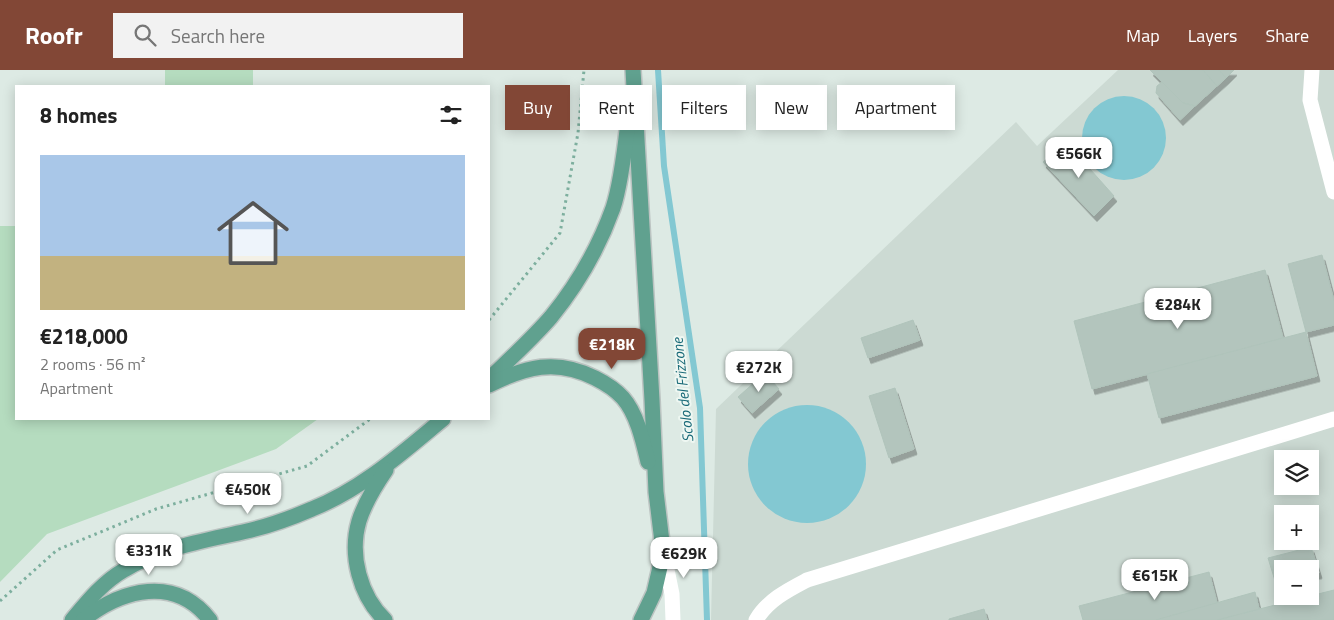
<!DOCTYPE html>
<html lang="en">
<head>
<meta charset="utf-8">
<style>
	:root { --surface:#fff; --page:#f2f2f2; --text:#222; --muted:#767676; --line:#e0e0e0; --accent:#824736 }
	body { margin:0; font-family:"Titillium Web",sans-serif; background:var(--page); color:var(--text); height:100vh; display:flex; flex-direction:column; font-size:19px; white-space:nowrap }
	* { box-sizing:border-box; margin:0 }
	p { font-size:16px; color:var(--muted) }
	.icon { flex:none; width:28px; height:28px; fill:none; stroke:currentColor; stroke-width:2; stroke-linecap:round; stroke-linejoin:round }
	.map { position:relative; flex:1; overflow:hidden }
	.drawer { position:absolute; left:15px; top:15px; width:475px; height:335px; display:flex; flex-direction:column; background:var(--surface); border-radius:0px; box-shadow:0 2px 12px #0003 }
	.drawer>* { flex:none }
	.guide { position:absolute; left:505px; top:15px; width:475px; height:45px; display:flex; gap:10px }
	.buttons { position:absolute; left:1274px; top:380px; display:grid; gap:10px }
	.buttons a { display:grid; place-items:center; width:45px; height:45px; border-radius:0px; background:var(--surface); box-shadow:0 2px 12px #0003; font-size:25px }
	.price { position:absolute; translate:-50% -42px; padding:0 11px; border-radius:10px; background:#fff; color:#222; font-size:16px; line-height:32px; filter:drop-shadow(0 1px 2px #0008) }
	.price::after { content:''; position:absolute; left:50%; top:30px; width:15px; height:11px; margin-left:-8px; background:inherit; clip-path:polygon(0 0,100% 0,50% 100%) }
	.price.on { background:var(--accent); color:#fff }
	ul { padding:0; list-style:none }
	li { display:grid; align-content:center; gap:10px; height:265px; padding:0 25px }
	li+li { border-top:1px solid var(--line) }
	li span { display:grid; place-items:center; height:155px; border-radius:0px; color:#555 }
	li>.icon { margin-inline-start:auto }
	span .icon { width:90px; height:90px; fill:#fffc; stroke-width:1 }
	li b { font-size:21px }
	h2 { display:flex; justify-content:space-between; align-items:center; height:60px; padding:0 25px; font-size:21px }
	.pill { padding:0 18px; border-radius:0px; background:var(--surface); box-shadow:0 2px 12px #0003; font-size:18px; line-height:45px }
	.pill.on { background:var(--accent); color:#fff }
	header { display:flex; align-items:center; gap:30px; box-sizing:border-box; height:70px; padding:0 25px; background:var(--accent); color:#fff }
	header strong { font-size:24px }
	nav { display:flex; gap:28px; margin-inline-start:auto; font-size:18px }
	.search { width:350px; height:45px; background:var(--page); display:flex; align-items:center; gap:12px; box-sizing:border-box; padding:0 18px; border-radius:0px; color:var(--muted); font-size:19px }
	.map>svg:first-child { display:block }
</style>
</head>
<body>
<header>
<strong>Roofr</strong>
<div class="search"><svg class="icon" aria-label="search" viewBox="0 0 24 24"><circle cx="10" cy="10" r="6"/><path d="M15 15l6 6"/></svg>Search here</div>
<nav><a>Map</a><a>Layers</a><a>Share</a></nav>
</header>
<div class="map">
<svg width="1334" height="550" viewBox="0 0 1334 550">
	<defs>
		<filter id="shadow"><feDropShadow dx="3" dy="5.5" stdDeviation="0" flood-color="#0004"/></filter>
	</defs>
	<rect width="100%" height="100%" fill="#ddeae4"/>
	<!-- built -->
	<path fill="#ccdad3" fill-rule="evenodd" d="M1118,0H1334V550H711L716,339L1016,52L1037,76ZM1282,389H1310V416H1282ZM1282,444H1310V471H1282ZM1282,499H1310V526H1282Z"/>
	<!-- green -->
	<g fill="#b5dcbf">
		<rect x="165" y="0" width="88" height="16"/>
		<polygon points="0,156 16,156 16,349 318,349 276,379 47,464 0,512"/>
	</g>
	<!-- water -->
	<g fill="#83c8d2">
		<circle cx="1124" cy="68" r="42"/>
		<circle cx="807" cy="394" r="59"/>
	</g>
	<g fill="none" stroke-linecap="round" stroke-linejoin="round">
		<!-- stream -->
		<polyline stroke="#83c8d2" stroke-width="6" points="658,0 664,96 700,338 707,550"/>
	</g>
	<!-- building -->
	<g fill="#b3c5bd" stroke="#b0c4bb" filter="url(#shadow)">
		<polygon points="1150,0 1203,0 1217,16 1195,36 1183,33"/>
		<polygon points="1203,0 1219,0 1226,8 1217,16"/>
		<polygon points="1219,0 1234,0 1226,8"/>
		<polygon points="1162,12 1183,33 1195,36 1180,50 1156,23 1157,16"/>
		<polygon points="1066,72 1114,126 1094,146 1043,92"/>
		<polygon points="1322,185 1334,231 1334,255 1306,262 1288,194"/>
		<polygon points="1265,200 1283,268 1092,319 1074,251"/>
		<polygon points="913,250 920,270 868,288 861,268"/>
		<polygon points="1306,262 1317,306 1159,348 1147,304"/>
		<polygon points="765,303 779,319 752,343 738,327"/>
		<polygon points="895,318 914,379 889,388 869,326"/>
		<polygon points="1311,477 1319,503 1310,505 1310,499 1282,499 1282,512 1276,514 1268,488"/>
		<polygon points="1209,502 1217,533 1156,550 1083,550 1079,536"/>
		<polygon points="1334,520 1334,550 1217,550 1310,526"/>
		<polygon points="1255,522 1259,539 1217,550 1156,550"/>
		<polygon points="984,539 987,550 949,550 949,549"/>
	</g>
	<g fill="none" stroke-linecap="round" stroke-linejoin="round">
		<defs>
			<g id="major">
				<polyline points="633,0 652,330 656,422 662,472 660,497 654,523 641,550"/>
				<path d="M489,309C510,289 532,269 551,247C577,215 599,177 613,138C621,114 625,78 628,52"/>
				<path d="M489,315C525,297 556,288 595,308C605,313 615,319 623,328C637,344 643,371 648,392"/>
				<path d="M72,550C87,532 103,512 124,500C162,477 204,471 247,461C269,456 291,448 312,439C362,419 402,383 443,349"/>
				<path d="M83,550C122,519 175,505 210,550"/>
				<path d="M385,550C360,526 349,485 359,451C365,432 375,416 386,400"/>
			</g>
		</defs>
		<!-- major casing -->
		<use href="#major" stroke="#bcc4c2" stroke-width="18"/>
		<!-- path -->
		<g stroke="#7daf9e" stroke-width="3" stroke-dasharray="2.5 4" stroke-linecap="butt">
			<polyline points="489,250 560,163 578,63 584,0"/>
			<polyline points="0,531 57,480 156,439 307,396 370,349"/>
		</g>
		<!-- minor -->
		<g stroke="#fff" stroke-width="15">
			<polyline points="1312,0 1310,30 1334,122"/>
			<polyline points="663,480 672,524 673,550"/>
			<path d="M756,550C768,530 788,520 807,510L1334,349"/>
		</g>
		<!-- major -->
		<use href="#major" stroke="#60a18f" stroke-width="15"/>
	</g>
	<g text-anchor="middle" stroke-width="4" stroke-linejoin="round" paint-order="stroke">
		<!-- water labels -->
		<g font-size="15" font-style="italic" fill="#186977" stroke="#eef7f2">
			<text transform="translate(683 320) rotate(-96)" y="5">Scolo del Frizzone</text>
		</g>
	</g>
</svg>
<div class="buttons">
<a><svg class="icon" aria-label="layers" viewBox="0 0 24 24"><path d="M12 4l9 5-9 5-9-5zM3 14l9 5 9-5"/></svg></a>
<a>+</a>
<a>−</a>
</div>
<b class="price" style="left:1079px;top:109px">€566K</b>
<b class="price" style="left:1178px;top:260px">€284K</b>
<b class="price on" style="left:612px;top:300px">€218K</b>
<b class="price" style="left:759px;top:323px">€272K</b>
<b class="price" style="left:248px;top:445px">€450K</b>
<b class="price" style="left:149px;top:506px">€331K</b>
<b class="price" style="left:684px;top:509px">€629K</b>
<b class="price" style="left:1155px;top:531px">€615K</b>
<div class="guide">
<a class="pill on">Buy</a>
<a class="pill">Rent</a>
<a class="pill">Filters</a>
<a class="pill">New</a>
<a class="pill">Apartment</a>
</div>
<section class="drawer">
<h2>8 homes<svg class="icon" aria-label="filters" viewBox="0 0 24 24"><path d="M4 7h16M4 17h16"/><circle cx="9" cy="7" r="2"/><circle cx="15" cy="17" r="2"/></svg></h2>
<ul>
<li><span style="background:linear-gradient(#a9c7e8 65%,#c2b280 0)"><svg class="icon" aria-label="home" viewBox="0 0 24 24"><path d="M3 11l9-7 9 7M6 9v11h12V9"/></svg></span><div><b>€218,000</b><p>2 rooms · 56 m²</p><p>Apartment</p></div></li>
</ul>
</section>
</div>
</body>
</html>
